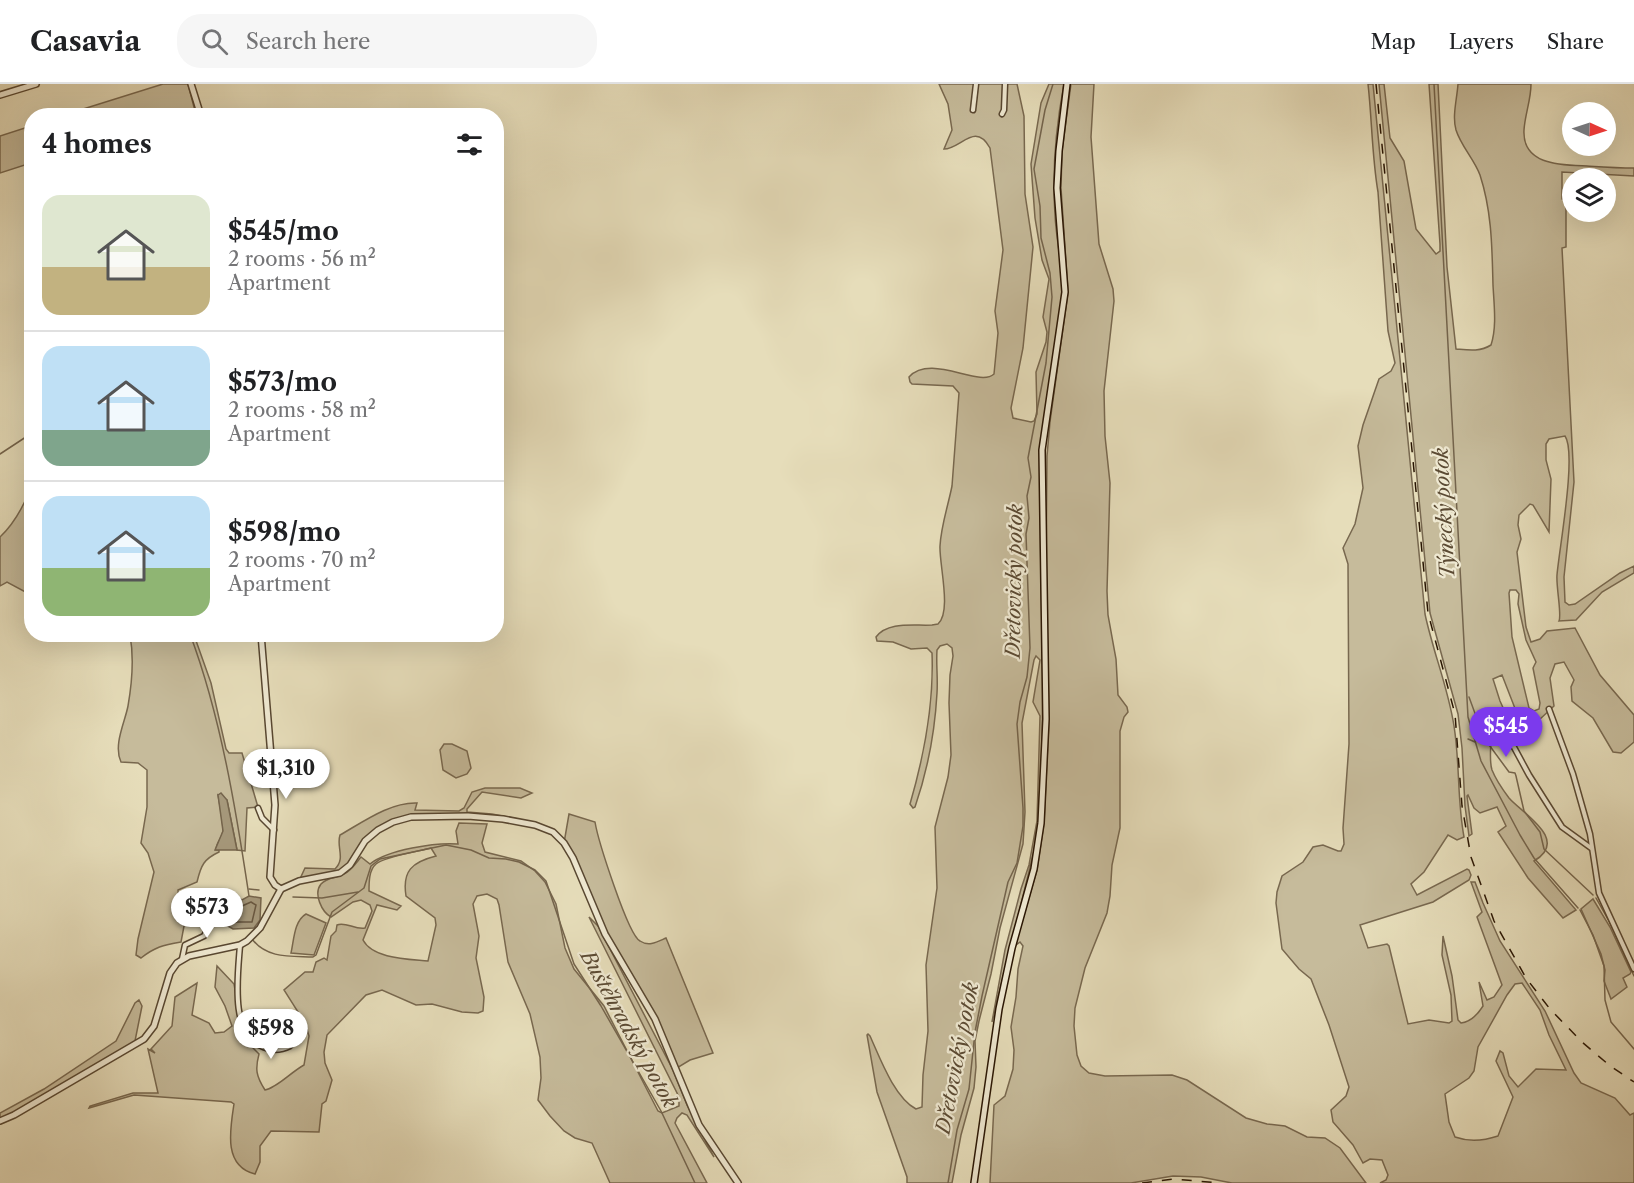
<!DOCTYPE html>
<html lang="en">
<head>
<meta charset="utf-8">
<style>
	:root { --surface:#fff; --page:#f6f6f6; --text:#202124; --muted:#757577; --line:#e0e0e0; --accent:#7c3aed }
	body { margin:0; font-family:"Libre Caslon Text",serif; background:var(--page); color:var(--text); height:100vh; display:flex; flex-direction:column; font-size:22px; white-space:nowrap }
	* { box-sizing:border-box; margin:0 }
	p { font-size:20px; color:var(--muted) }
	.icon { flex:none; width:33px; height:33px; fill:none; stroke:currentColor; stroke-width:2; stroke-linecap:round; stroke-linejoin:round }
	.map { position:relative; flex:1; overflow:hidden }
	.drawer { position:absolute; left:24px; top:24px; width:480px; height:534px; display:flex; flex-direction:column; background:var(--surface); border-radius:24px; box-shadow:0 6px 24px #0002 }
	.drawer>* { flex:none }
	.needle { width:39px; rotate:93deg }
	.controls { position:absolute; left:1562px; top:18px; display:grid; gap:12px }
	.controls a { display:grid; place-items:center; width:54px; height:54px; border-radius:50%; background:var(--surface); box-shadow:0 6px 24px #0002; font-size:30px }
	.price { position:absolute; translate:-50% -51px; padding:0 14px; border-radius:21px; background:#fff; color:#222; font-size:20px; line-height:39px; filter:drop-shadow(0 2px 3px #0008) }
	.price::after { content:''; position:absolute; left:50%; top:36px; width:18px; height:14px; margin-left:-9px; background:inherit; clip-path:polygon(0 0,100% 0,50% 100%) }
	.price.active { background:var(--accent); color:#fff }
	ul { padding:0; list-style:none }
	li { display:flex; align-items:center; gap:18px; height:150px; padding:0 18px }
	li+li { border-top:2px solid var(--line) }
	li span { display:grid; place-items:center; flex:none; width:168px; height:120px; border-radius:18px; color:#555 }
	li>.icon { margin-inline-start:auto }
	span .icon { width:72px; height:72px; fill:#fffc; stroke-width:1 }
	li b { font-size:26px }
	h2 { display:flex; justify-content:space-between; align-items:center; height:72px; padding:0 18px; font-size:26px }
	header { display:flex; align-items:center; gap:36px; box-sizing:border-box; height:84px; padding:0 30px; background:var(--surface); border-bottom:2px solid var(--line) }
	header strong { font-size:28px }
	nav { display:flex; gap:33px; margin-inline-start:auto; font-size:21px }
	.search { width:420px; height:54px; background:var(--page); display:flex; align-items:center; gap:15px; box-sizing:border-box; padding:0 21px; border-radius:24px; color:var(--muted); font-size:22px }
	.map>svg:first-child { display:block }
</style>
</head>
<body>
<header>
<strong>Casavia</strong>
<div class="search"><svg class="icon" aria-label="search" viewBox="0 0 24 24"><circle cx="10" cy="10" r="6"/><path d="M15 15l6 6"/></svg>Search here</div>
<nav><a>Map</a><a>Layers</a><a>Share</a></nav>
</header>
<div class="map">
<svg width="1634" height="1099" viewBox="0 0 1634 1099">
	<rect width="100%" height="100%" fill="#e6ddba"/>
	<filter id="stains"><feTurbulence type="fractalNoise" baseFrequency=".00333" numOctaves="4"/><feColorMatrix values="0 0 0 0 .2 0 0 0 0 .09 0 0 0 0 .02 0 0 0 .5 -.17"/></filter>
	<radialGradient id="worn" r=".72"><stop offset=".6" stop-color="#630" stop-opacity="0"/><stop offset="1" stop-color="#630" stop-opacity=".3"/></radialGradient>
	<!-- green -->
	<g fill="#c6bb9b" stroke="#78684f" stroke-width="1.5" fill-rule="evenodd">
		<polygon points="163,0 188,0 195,27 181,32 64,31"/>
		<path d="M939,0H1017L1024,32L1025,110L1033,163L1023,264L1011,324L1013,334L1031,338L1034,337L1037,330L1036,288L1046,258L1047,248L1043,233L1049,195L1042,176L1035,134L1031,80L1041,19L1049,0H1064C1056,42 1052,88 1055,131C1056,156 1063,182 1062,207C1060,263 1042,318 1041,373C1037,505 1051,636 1034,767L992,938L1005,866L1021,805L1029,781L1037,737L1040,632L1033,618L1040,576L1036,572L1034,576L1022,639L1025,728L1023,760L1000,844L991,890L979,937L975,957L976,983L974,1004L961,1051L952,1099H907V1093L877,1008L867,951L868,950L870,952C880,974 894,1013 916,1025L922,1023L923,991L928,947L926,881L937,804L935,743L948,693L951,671L949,619L950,591L953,572L952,564L947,560L940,562L937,566C936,580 938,594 937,609C935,646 927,688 915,723L913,724L910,720C924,672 934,620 932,569L927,564L911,565L893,558L877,557L876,553C888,537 914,542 932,541L938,540C952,528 939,480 940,462C941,442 948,422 952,402L959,309L953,302L912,300L910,298L909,293C931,269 979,304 994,290L998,249L995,227L1003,166L990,64C975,37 961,65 944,65L952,46L948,20Z"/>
		<polygon points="1071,0 1094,0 1091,53 1099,160 1113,205 1114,217 1104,307 1105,352 1110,399 1107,507 1108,531 1116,575 1118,611 1127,623 1128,628 1124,633 1120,647 1120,744 1112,781 1110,812 1107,829 1085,884 1075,924 1074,942 1077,971 1081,982 1089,989 1105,992 1172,991 1187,996 1246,1034 1267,1040 1285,1042 1307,1053 1325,1054 1340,1064 1366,1099 1232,1099 1201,1093 1173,1092 1131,1099 990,1099 994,1021 1005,1012 1013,985 1014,966 1011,943 1016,913 1018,885 1023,862 1020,858 1016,861 1016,859 1037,786 1044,739 1049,635 1046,487 1047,372 1050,338 1068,208 1061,104 1062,67"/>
		<path d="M1368,0H1373L1425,530C1433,568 1448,603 1454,642C1460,679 1457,716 1464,753L1457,756L1448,751L1424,788L1411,800L1417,811L1467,785L1469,786L1471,791L1469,796L1433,818L1360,841L1368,864L1387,860L1389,862L1408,940L1429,936L1449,939L1452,937L1451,911L1442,871L1443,852L1452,892L1458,936L1461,939C1470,938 1478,930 1483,922L1479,898L1487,916L1494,913L1502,901L1477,833L1482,828L1471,798H1475L1483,819L1500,857L1545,927L1574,989L1581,999L1615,1014L1630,1031L1634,1029V1099H1380L1386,1096L1388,1091L1382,1076L1370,1075L1363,1079L1353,1061L1333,1038L1331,1026L1346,1012L1349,1003L1329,941L1311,895L1299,885L1282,865L1276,819L1277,808L1282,792L1303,778L1313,763L1323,761L1338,767H1341L1344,760L1343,744L1349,660L1348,480L1343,464L1355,440L1363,404L1358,362L1363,341L1379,295L1391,287L1395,279L1388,247L1378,108C1372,73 1372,36 1368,0ZM1522,899L1540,926L1549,951L1566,986L1536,985L1518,1003L1509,992L1503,969L1500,967L1496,977L1513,1013L1498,1052C1483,1057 1469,1058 1455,1053L1449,1038L1445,1010L1469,994L1474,987L1478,963L1507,911L1515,900Z"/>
		<path d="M1379,0H1384L1390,54L1404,77L1416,145L1436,170L1440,167V160L1429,0H1438L1447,183L1456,265C1468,266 1480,268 1491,261C1497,243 1494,221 1493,201C1492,164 1492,128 1480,91C1474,75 1461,62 1456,46C1452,32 1457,15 1458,0H1531C1531,16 1525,30 1524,46C1522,82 1563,81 1587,82C1603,83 1618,84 1634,84V92L1562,88V115L1566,116V163L1562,164L1574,398L1564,493L1565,518L1569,521L1575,520L1620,489L1634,482V489L1602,508L1576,536L1559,537C1562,531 1556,503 1557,491C1559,466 1577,369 1565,352L1549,355L1546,360V376L1551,395L1549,448L1533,421L1530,420L1519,431L1518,441L1521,455L1517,468L1526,543L1531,558L1540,555L1547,547L1575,544L1600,591L1634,631V658L1621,669L1613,668L1593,634L1572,617L1571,603L1574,596L1564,578L1555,580L1550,594L1554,622L1538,637L1523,645L1502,591L1493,595L1500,617L1510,639L1503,654L1491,653C1491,663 1489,677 1492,686C1496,696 1503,706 1509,714C1523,730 1570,756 1534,777L1576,826L1563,834L1528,794L1498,748L1506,742L1497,723L1480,729L1474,724L1468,711L1467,712L1472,750L1469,752L1465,722L1462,664L1458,630L1430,529ZM1510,506H1516L1519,510L1518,520L1526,556L1536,578L1533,584L1540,619L1539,625L1534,627L1529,624L1512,553L1509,509Z"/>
		<polygon points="31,42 31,79 0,89 0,52"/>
		<path d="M31,404V511L7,498L0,502V453C14,440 24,421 31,404Z"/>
		<path d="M130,551H194L211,599L226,665L229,669H242L258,723L247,724L245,767L237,766L227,716L218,711C220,723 223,736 223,747C222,755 216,758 216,766H219V768C204,775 201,781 197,798L178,806L180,828L185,837L181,858C163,861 155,863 141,874L136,871L138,855L154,788L148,769L141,759L147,723V686L138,679L121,678C113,661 125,638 128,622C132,599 134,573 130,551Z"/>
		<polygon points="444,660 452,660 467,667 471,684 467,690 456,694 443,686 440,666"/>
		<path d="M485,704H520L532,709L521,714L482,708L467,725V728L492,730L518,735L411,733L393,738L365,757L350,781L340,789L299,797L305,784L335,785C346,774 336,763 340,751C363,738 390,718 417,719L415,726L459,727L464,724L472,708Z"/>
		<path d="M569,730L595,738C598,756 628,851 640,857C649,863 657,858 666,854L713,969L690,976L677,984L655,935L605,850L564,759Z"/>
		<path d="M459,739L487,740L482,759L485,768L521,777L535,787L545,798L556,820L565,864L574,885L604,922L658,1027L662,1029L679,1022V1013L589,833L598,842L673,986L687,1021L714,1073L687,1031L682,1029L677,1034L675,1039L707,1099H610L592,1059L575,1054L564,1047L550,1032L538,1016L541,994L540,973L530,930L508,878L499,821L497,815L487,810L477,812L473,820L479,852L476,874L484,913L483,927L478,929L462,928L432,920L416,921L382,906L366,911L327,951L324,968L325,979L332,996L326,1017L322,1020L319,1048L271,1047L260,1062V1078L255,1090C223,1082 230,1046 234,1020L231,1018L134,1011L89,1024L90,1022L133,1009H158L148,965L155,969L151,965L172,942L175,913L197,899L192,931L209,939L215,949L224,948L232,942L225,922L215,903L217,882L234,900L244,955L259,970C255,985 256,992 265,1006C277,1004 291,988 304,981L309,952L305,939L284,906L305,888H313L316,878L324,874L327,876L331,852L336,847L337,841C345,837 355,846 365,844L372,827L370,821L361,816L353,818L331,833C322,828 313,810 321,800C327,793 337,794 344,790C351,787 356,779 361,773L370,780C387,766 436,758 458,760L456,747ZM431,764L436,772C412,778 402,787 406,812L435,834L436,841L428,877C409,875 373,875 363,856L377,821L397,826L401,822L369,807C369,798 369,786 376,780C383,773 420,767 431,764Z"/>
		<polygon points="1593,815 1610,843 1631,888 1630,890 1623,894 1627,903 1611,915 1604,897 1605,886 1601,870 1581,825"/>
		<path d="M306,830L326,839L314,871L291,869C294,856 294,837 306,830Z"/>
		<polygon points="139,916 142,922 135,957 122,967 12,1031 0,1035 0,1029 44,1005 116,957 135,919"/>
	</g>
	<!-- water -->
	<g fill="#a6997c" stroke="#74644c" stroke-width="1.5">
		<polygon points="221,709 227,716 237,766 215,766 223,747 218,711"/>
		<polygon points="230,810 242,816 249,812 261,814 260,836 254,844 233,845 226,841 224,832 223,814"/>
	</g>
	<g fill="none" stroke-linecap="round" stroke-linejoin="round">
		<!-- shore -->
		<polygon stroke="#685740" stroke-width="1.5" points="251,818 256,821 252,838 232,838 230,831 230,820 242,822"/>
		<!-- stream -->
		<g stroke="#74644c" stroke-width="1.5">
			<polyline points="1434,0 1468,633 1481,677 1520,751 1534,774 1578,824"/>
			<polyline points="0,370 32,349"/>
			<path d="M190,550C221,633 236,726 249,812"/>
			<polyline points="1469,613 1484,654 1509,688 1515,689 1516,692 1524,727 1540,748 1544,765 1593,811"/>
			<polyline points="1468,655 1475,658"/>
			<polyline points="249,805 259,806"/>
			<polyline points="293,813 322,814 358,808"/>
			<polyline points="1596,814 1610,839 1634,892"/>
			<polyline points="1580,826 1593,851 1604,882 1605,916 1611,938 1634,965"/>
			<path d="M252,855C267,875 291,872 313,873L316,871L332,828L364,804L371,782L380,775L446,761L471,766L489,774L506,775L519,778L535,786L546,797L574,880L601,922L661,1027L695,1099"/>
			<polyline points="948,1099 957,1046 969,1005 975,948 982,912 1008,798 1017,779 1023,742 1023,724 1017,640 1020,618 1027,593 1030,564 1026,450 1029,434 1027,412 1031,393 1028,374 1046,279 1052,213 1050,189 1041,154 1040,122 1034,85 1045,26 1053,0"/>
		</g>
		<defs>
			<g id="minor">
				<polyline points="973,26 976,0"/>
				<polyline points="1002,30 1004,26 1005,0"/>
				<polyline points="1549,625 1573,690 1590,750 1599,809 1634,885"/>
				<polyline points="1509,654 1529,691 1562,743 1591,764"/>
				<polyline points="258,724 262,734 274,746"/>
				<path d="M240,861C238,890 229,951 263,963C272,967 282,966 290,962"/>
				<polyline points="182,875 185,861 204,852 211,839"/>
			</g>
			<g id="tertiary">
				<polyline points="191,0 201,32"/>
				<polyline points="0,11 36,0"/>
				<polyline points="261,550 275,721 270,793 275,801 281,805"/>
				<polyline points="0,1037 14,1031 144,955 154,942 170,889 177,879 189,872 240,861 247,857 260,844 281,805 299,797 340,789 350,781 365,757 378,746 393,738 411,733 468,732 503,735 535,741 553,748 564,759 573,774 605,850 655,935 699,1041 738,1099"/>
			</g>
			<polyline id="secondary" points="974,1099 999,925 1012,864 1034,785 1041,739 1046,635 1042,366 1065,208 1057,104 1059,67 1067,0"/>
		</defs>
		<!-- minor casing -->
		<use href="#minor" stroke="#584731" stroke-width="7"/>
		<!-- tertiary casing -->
		<use href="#tertiary" stroke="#584731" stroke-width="8"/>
		<!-- secondary casing -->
		<use href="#secondary" stroke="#291503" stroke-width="8"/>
		<!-- minor -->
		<use href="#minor" stroke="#efe9d2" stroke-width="4"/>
		<!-- tertiary -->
		<use href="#tertiary" stroke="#efe9d2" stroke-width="5"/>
		<!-- secondary -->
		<use href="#secondary" stroke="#efe9d2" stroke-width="5"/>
		<!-- rail -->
		<g stroke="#291503" stroke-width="1.5" stroke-dasharray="10 10" stroke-linecap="butt">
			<polyline points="1376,0 1428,529 1455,630 1462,722 1471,773 1494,837 1526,894 1550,925 1582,958 1609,981 1634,998"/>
			<polyline points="1142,1099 1173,1095 1220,1099"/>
		</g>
	</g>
	<g text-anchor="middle" stroke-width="4.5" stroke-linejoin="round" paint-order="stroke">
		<!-- water labels -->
		<g font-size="20" font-style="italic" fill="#5b4a33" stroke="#efe9d2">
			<text transform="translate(1444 429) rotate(-93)" y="7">Týnecký potok</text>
			<text transform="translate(1014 497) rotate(-89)" y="7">Dřetovický potok</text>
			<text transform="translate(629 945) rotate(61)" y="7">Buštěhradský potok</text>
			<text transform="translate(957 974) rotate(-79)" y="7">Dřetovický potok</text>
		</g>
	</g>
	<rect width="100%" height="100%" filter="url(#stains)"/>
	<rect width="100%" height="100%" fill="url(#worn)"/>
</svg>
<div class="controls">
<a><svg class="needle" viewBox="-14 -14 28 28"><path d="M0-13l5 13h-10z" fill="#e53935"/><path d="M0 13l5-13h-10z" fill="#757577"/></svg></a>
<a><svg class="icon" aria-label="layers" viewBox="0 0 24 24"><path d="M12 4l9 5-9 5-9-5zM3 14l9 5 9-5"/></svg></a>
</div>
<b class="price active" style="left:1506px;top:674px">$545</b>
<b class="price" style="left:286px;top:716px">$1,310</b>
<b class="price" style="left:207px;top:855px">$573</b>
<b class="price" style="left:271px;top:976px">$598</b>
<section class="drawer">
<h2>4 homes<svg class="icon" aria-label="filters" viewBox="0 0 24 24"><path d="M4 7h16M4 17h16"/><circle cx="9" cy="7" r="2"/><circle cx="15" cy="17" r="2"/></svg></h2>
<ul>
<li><span style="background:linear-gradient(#dfe7d0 60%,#c2b280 0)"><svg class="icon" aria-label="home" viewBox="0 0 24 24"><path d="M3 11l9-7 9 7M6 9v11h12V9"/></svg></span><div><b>$545/mo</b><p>2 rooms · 56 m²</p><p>Apartment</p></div></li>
<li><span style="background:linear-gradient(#bfe0f5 70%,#7fa58c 0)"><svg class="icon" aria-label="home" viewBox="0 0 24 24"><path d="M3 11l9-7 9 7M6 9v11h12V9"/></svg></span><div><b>$573/mo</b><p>2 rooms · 58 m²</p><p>Apartment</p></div></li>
<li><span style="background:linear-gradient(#bfe0f5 60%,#8fb573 0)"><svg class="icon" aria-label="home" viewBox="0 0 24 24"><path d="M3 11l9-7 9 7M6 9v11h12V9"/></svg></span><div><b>$598/mo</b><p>2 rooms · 70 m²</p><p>Apartment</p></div></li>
</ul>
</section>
</div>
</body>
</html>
